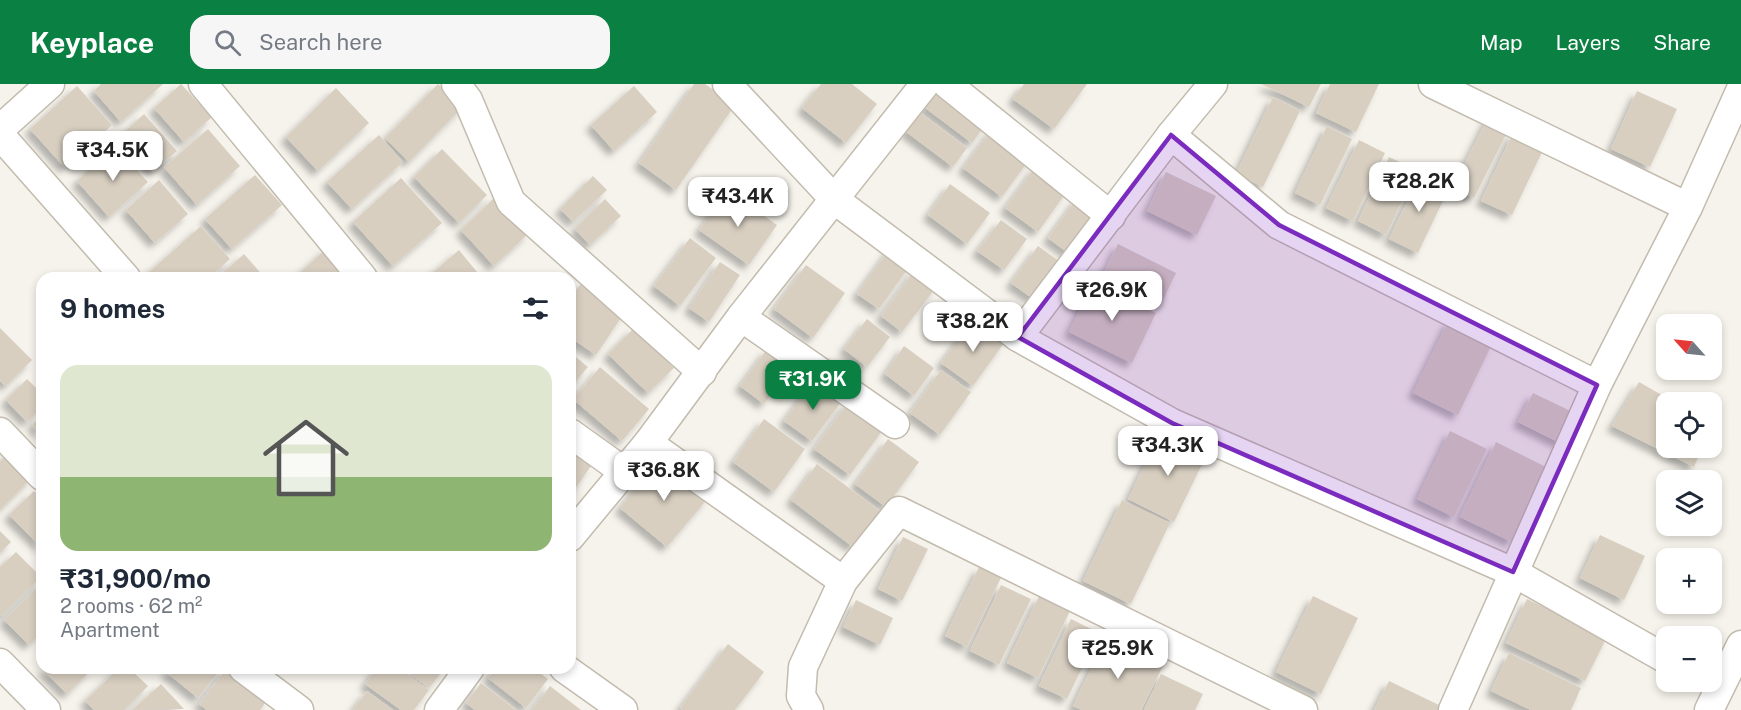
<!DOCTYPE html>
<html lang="en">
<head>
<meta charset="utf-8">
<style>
	:root { --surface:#fff; --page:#f6f6f7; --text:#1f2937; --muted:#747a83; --line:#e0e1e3; --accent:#0b8043 }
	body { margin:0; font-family:"Public Sans",sans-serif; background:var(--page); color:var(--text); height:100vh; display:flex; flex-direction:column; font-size:22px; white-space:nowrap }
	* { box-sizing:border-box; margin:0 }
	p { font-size:20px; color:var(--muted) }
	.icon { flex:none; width:33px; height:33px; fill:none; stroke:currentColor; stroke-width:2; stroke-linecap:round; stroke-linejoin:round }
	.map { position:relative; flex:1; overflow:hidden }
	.drawer { position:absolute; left:36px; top:188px; width:540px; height:402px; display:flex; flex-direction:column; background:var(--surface); border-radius:18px; box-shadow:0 3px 9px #0003 }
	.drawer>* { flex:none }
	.needle { width:39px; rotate:297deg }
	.tools { position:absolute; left:1656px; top:230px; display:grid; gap:12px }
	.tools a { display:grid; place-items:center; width:66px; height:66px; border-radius:12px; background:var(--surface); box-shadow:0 3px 9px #0003; font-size:30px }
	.price { position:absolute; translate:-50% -51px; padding:0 14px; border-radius:12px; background:#fff; color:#222; font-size:20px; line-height:39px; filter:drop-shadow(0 2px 3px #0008) }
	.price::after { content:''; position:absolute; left:50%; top:36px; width:18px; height:14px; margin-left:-9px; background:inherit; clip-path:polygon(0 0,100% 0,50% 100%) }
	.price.current { background:var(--accent); color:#fff }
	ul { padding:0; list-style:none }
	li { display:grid; align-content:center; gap:12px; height:318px; padding:0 24px }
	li+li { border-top:2px solid var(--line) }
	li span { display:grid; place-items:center; height:186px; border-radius:18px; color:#555 }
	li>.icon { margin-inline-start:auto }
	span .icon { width:108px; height:108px; fill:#fffc; stroke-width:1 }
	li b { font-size:26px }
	h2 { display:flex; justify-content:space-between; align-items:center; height:72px; padding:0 24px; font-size:26px }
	header { display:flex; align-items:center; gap:36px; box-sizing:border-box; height:84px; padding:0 30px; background:var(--accent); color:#fff }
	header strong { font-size:28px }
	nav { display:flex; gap:33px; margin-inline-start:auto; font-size:21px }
	.search { width:420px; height:54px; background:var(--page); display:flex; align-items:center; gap:15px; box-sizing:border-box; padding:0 21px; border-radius:18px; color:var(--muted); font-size:22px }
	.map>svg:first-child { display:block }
</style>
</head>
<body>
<header>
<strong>Keyplace</strong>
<div class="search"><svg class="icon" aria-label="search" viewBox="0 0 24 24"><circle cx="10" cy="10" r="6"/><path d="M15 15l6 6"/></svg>Search here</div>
<nav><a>Map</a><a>Layers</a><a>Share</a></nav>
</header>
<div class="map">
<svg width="1741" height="626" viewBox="0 0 1741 626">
	<defs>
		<filter id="shadow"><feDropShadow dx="-5.5" dy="5.5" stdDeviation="3" flood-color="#0004"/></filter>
	</defs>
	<rect width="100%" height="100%" fill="#f6f3ec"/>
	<!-- building -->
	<g fill="#d8cfc1" filter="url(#shadow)">
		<polygon points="101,0 163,0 121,38 94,7"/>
		<polygon points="181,0 212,33 184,58 154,24"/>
		<polygon points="438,0 463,23 409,78 385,54"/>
		<polygon points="694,0 705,0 735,21 676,106 639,79"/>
		<polygon points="821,0 852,0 877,20 846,59 802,24"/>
		<polygon points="1024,0 1087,0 1054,45 1013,15"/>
		<polygon points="1261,0 1321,0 1309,23"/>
		<polygon points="1330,0 1379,0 1356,48 1316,29"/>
		<polygon points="940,1 988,37 972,59 924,23"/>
		<polygon points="77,2 112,41 65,84 30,45"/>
		<polygon points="634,2 657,28 614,67 591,41"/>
		<polygon points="336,4 369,39 318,87 286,53"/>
		<polygon points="1637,7 1677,25 1650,83 1611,65"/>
		<polygon points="1273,13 1300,27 1263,103 1236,90"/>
		<polygon points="919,28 967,64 953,83 905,47"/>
		<polygon points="144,30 177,67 153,88 121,51"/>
		<polygon points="1489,32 1510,43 1474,114 1453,103"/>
		<polygon points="1327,42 1352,55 1320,121 1295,109"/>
		<polygon points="993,44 1032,72 1002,113 963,84"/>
		<polygon points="208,45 240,82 197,121 164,83"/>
		<polygon points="1513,49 1544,64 1512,131 1481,117"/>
		<polygon points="379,51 403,78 352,125 327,98"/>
		<polygon points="1359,56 1385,69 1353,137 1326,124"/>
		<polygon points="116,62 148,98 109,133 77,97"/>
		<polygon points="442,65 487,111 459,139 414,93"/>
		<polygon points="1389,73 1417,86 1386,151 1358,137"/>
		<polygon points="1036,82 1068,106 1038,148 1005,124"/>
		<polygon points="1166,88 1216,112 1197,151 1147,127"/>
		<polygon points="1421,89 1450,102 1418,169 1389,155"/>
		<polygon points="255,91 282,121 232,165 205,135"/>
		<polygon points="593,92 607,106 573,138 560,125"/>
		<polygon points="401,94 442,139 393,182 353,138"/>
		<polygon points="159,96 188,130 155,159 126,126"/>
		<polygon points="950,100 990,129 967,160 928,131"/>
		<polygon points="728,106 777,141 749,181 699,146"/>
		<polygon points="495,113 529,149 494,182 461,146"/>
		<polygon points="1078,113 1105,133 1075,174 1048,154"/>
		<polygon points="605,115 621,132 590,161 575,145"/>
		<polygon points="1001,136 1027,155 1004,186 977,167"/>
		<polygon points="201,142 230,175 209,194 151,194 147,190"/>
		<polygon points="690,154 716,174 680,222 654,202"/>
		<polygon points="1118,160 1176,189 1163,216 1104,188"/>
		<polygon points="1038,162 1063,180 1036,217 1011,199"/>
		<polygon points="328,163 350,194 294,194"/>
		<polygon points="891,163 912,179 879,225 857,210"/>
		<polygon points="459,166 482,194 434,194 431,190"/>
		<polygon points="244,170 265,194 217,194"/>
		<polygon points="720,178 740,191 709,238 689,224"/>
		<polygon points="806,181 845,209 813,254 774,225"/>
		<polygon points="915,186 937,202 902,248 881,232"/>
		<polygon points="582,198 625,228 596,271 570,253 570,215"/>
		<polygon points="1093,198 1156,229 1132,279 1069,248"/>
		<polygon points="867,235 890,253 867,283 844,265"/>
		<polygon points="973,236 1004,259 973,302 941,279"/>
		<polygon points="1449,236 1493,258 1458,331 1413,309"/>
		<polygon points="0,244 32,276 6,302 0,297"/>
		<polygon points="634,244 674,284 648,309 608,270"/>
		<polygon points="904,262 934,284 914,312 885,290"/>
		<polygon points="767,265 791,283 764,320 740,302"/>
		<polygon points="570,268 588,283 570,304"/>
		<polygon points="600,283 649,325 622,357 573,315"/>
		<polygon points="941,286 971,308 940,351 910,329"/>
		<polygon points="27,295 42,310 42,323 27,338 6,316"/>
		<polygon points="814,296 842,317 812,357 784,337"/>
		<polygon points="1639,298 1674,318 1666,318 1666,363 1702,363 1694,383 1612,342"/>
		<polygon points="1533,309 1579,331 1564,361 1518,338"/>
		<polygon points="849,317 885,343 850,391 814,365"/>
		<polygon points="42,331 42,351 32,341"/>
		<polygon points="764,335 805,365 774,408 733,378"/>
		<polygon points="1450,347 1487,365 1454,433 1417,415"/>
		<polygon points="1161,348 1207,370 1174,438 1128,415"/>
		<polygon points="888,355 919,378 886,423 855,400"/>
		<polygon points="1496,358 1548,384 1512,458 1460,433"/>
		<polygon points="570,367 591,382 570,412"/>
		<polygon points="9,368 33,393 0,426 0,377"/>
		<polygon points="661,373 709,413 667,463 620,424"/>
		<polygon points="817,380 880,427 853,463 791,416"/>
		<polygon points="34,407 42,415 42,464 9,431"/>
		<polygon points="1122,416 1170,439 1131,520 1083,497"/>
		<polygon points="0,447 11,458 0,469"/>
		<polygon points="1600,451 1645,472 1624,516 1580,494"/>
		<polygon points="903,453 928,465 902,517 878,505"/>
		<polygon points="16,468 41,493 2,532 0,530 0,483"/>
		<polygon points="979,483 1001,494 967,563 945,552"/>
		<polygon points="42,498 42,548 29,561 4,536"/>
		<polygon points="1001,501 1031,515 999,581 970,567"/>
		<polygon points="1039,512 1070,527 1038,594 1007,579"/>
		<polygon points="1313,512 1358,534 1321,610 1276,588"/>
		<polygon points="1527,515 1607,553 1585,597 1506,559"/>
		<polygon points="856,516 893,534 880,561 843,543"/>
		<polygon points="1071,535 1099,549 1067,615 1039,602"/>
		<polygon points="1106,554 1163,582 1141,626 1082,626 1073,622"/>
		<polygon points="728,560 764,588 735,626 683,626 680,624"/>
		<polygon points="1509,569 1581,604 1571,626 1531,626 1491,607"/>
		<polygon points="41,584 93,584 67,610"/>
		<polygon points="119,584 129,584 148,602 124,626 94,626 85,617"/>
		<polygon points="169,584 222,584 198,614 166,588"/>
		<polygon points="227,584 268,615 260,626 207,626 199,620"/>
		<polygon points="377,584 399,584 429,606 414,626 401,626 365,600"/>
		<polygon points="401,584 445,584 429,604"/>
		<polygon points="496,584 533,584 548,595 526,624 488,594"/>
		<polygon points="1161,590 1203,610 1195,626 1144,626"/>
		<polygon points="1389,597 1441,622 1439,626 1374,626"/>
		<polygon points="481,599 516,626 475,626 466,619"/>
		<polygon points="161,600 184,625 132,626"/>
		<polygon points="550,602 581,626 532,626"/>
		<polygon points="367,607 393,626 353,626"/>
	</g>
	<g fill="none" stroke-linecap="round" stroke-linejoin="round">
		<defs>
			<g id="street">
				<polyline points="203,0 363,194"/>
				<polyline points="456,0 468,16 511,118 702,288"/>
				<polyline points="727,0 835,116 1018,253 1172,339 1513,488 1666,575"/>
				<polyline points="947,0 1111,132"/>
				<polyline points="1433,0 1688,123"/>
				<polyline points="0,45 50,0"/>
				<polyline points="0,51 126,194"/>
				<polyline points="1171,51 1279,141 1597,301"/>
				<polyline points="741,233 895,340"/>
				<polyline points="1018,253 1171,51 1213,0"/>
				<polyline points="0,348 42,392"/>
				<polyline points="570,349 623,387"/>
				<polyline points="648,359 843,497"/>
				<polyline points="570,453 648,359 741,233 925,0"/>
				<polyline points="0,579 46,626"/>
				<polyline points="243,584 299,626"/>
				<polyline points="564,584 623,626"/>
				<polyline points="439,626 470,584"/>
				<polyline points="809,626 801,612 803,583 843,497 899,427 1303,626"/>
				<polyline points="1453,626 1597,301 1688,123 1741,5"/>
				<polyline points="1709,626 1741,561"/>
			</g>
		</defs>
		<!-- street casing -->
		<use href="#street" stroke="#c2bbae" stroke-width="31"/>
		<!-- street -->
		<use href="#street" stroke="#fff" stroke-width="28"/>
	</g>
	<!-- marked area -->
	<path fill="#7b2cbf" fill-opacity="0.2" stroke="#7b2cbf" stroke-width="4.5" stroke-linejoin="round" d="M1171,51L1279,141L1597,301L1513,488L1172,339L1018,253Z"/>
</svg>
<div class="tools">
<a><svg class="needle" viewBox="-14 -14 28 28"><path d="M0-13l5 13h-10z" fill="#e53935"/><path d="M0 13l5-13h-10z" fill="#747a83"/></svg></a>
<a><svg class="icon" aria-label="locate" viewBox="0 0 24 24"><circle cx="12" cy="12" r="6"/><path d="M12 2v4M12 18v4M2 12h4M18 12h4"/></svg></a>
<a><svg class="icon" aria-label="layers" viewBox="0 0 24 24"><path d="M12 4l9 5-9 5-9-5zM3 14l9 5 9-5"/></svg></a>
<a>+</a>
<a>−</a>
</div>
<b class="price" style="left:113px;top:98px">₹34.5K</b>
<b class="price" style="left:1419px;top:129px">₹28.2K</b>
<b class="price" style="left:738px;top:144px">₹43.4K</b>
<b class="price" style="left:1112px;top:238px">₹26.9K</b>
<b class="price" style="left:973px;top:269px">₹38.2K</b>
<b class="price current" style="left:813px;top:327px">₹31.9K</b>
<b class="price" style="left:1168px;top:393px">₹34.3K</b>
<b class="price" style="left:664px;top:418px">₹36.8K</b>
<b class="price" style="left:1118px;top:596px">₹25.9K</b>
<section class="drawer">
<h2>9 homes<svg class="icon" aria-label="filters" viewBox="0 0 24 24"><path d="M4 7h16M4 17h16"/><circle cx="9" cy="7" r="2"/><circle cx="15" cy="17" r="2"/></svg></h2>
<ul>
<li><span style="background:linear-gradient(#dfe7d0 60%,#8fb573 0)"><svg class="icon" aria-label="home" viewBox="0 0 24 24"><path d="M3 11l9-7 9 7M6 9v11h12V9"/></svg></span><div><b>₹31,900/mo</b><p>2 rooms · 62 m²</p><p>Apartment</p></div></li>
</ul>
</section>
</div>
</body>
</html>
